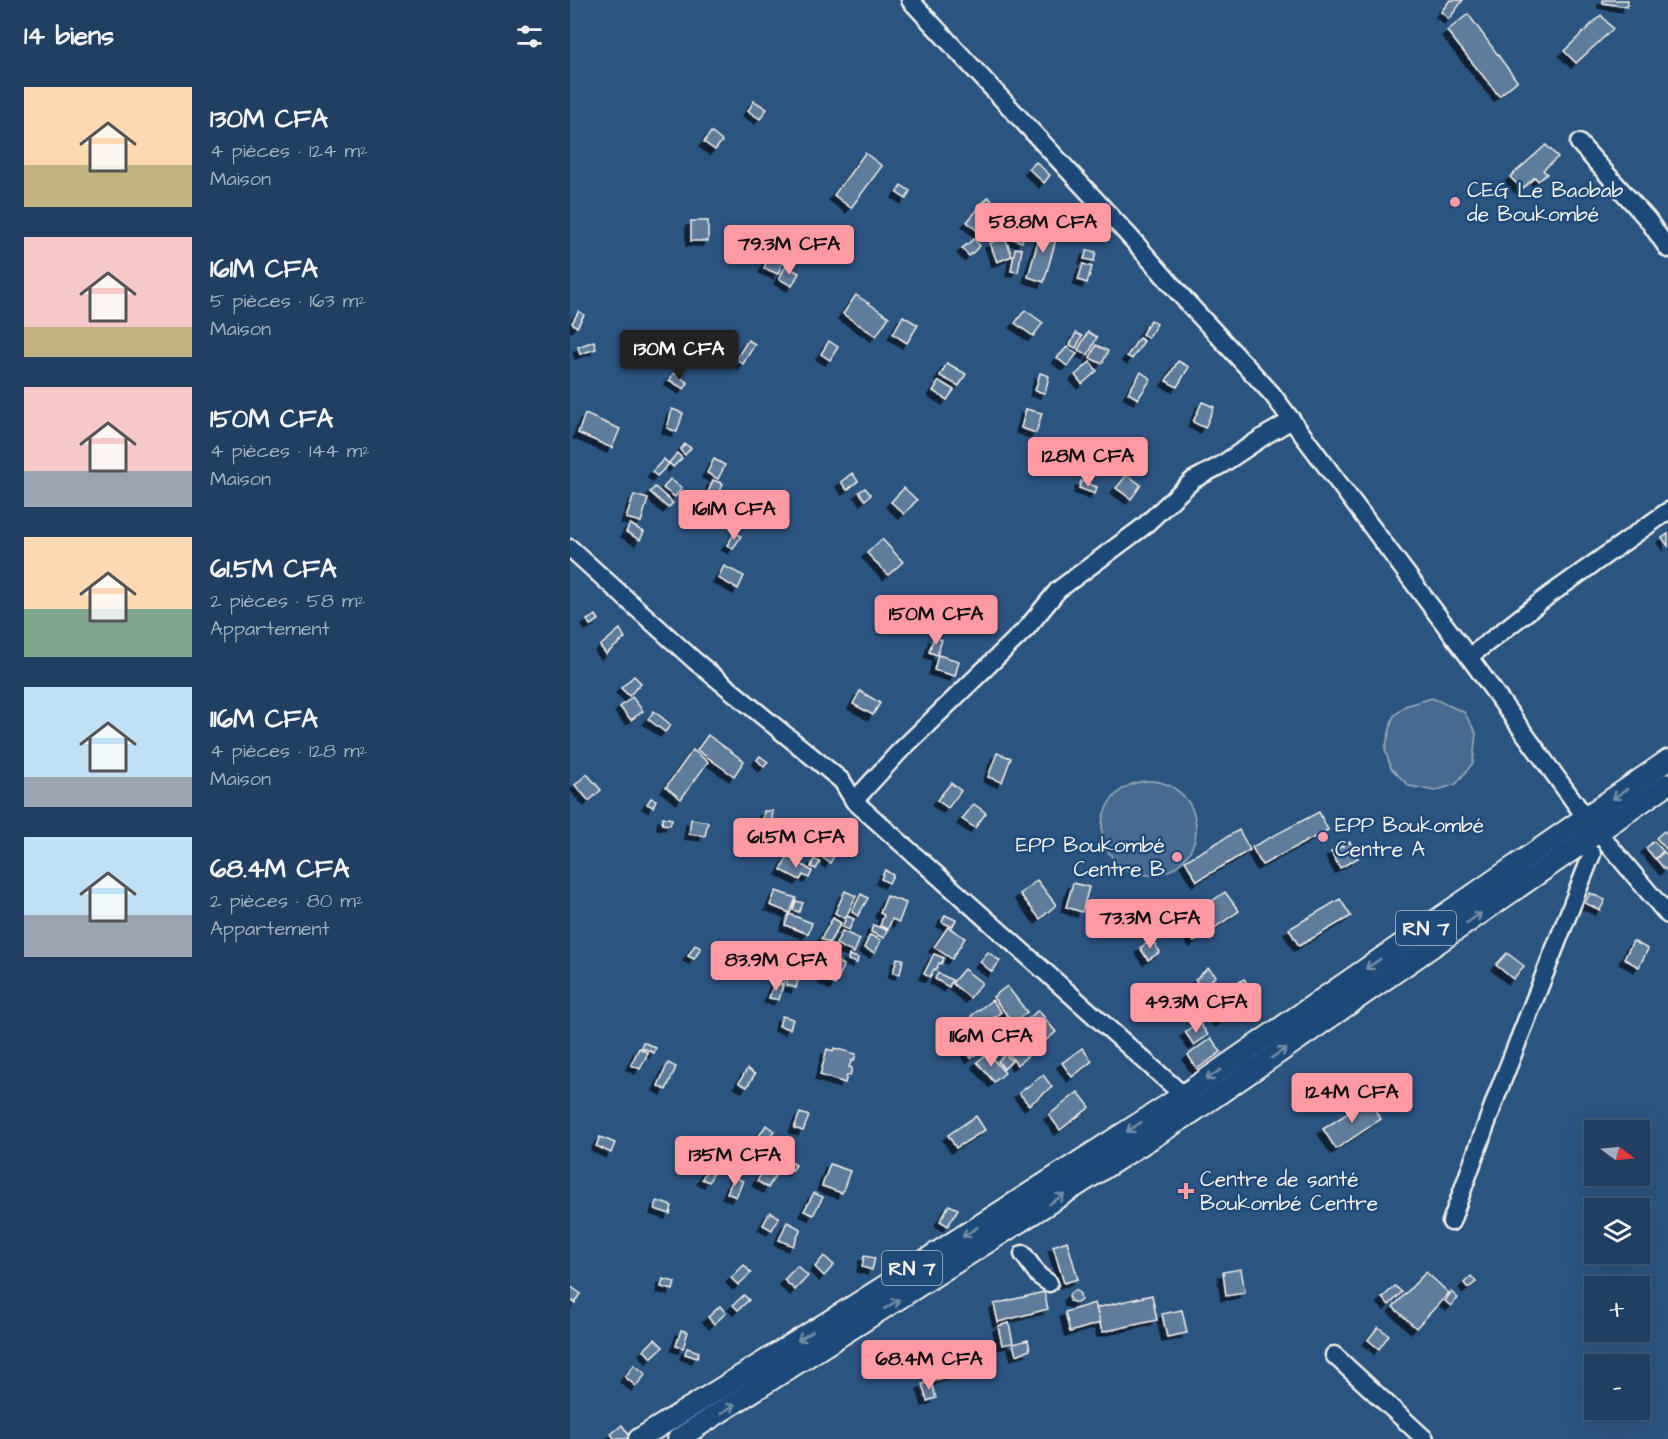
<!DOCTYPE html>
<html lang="fr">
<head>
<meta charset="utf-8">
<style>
	:root { --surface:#213f61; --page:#2d4a6a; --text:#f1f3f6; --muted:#a2afbd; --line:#3e5876; --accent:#ff9aa2 }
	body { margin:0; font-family:"Architects Daughter",sans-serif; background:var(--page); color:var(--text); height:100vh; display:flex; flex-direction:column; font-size:22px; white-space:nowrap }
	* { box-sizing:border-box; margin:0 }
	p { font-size:20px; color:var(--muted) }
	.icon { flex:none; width:33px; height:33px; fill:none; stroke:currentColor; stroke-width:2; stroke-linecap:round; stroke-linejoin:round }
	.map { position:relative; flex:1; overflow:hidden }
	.sheet { display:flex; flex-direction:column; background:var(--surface); width:570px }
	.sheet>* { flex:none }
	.needle { width:39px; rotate:105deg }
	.buttons { position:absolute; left:1014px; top:1120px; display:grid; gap:12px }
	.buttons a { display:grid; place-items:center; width:66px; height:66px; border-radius:0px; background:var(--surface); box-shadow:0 6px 24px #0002,0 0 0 2px var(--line); font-size:30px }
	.price { position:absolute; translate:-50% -51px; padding:0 14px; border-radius:6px; background:var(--accent); color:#111; font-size:20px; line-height:39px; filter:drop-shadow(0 2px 3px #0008) }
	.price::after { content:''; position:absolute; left:50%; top:36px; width:18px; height:14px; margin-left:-9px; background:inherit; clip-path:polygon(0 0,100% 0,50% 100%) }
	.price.active { background:#222; color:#fff }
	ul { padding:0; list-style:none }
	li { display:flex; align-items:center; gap:18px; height:150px; padding:0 24px }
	li span { display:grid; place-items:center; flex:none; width:168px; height:120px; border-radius:0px; color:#555 }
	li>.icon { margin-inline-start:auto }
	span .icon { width:72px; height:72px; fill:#fffc; stroke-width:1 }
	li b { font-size:26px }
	h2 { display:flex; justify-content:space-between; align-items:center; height:72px; padding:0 24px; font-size:26px }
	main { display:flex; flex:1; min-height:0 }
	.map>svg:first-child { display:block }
</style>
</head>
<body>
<main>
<section class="sheet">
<h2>14 biens<svg class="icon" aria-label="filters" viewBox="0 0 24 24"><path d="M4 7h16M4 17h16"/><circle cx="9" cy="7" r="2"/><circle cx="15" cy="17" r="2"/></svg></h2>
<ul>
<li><span style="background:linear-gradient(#ffd9b3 65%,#c2b280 0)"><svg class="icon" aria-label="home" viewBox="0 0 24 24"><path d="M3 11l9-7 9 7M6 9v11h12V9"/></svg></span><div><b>130M CFA</b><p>4 pièces · 124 m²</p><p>Maison</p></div></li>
<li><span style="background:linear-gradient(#f6c9c9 75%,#c2b280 0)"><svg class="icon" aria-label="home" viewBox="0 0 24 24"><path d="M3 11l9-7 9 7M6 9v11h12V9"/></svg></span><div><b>161M CFA</b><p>5 pièces · 163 m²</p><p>Maison</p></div></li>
<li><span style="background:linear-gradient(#f6c9c9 70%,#9aa5b1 0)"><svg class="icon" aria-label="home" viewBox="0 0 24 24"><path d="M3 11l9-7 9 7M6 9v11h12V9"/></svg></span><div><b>150M CFA</b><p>4 pièces · 144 m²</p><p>Maison</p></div></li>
<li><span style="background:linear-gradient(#ffd9b3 60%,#7fa58c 0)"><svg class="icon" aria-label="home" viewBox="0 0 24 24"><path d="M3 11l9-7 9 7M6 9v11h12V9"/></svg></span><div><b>61.5M CFA</b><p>2 pièces · 58 m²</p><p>Appartement</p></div></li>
<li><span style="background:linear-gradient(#bfe0f5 75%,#9aa5b1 0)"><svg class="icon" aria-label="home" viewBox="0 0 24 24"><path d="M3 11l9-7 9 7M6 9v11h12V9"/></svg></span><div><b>116M CFA</b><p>4 pièces · 128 m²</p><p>Maison</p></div></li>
<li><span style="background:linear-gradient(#bfe0f5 65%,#9aa5b1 0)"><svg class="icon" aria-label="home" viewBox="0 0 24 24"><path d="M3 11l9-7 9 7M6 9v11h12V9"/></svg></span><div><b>68.4M CFA</b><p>2 pièces · 80 m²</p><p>Appartement</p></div></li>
</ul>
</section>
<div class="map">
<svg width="1098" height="1439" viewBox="0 0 1098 1439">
	<defs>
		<filter id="shadow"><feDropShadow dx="-5" dy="5" stdDeviation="0" flood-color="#0009"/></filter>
	</defs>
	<rect width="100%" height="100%" fill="#2c5481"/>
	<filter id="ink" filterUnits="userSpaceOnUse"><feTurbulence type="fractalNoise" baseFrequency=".0167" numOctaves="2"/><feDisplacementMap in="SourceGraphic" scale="12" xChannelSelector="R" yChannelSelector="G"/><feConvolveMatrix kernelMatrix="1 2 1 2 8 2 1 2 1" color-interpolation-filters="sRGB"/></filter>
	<g filter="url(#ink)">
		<!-- green -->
		<g fill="#496b90" stroke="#9eaebc" stroke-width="1.5">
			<polygon points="862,698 894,712 906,733 903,763 886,784 865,791 839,786 821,768 815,749 823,717 835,706"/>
			<circle cx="579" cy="828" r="47"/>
		</g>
		<!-- building -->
		<g fill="#5e7b9a" stroke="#f4f1e8" stroke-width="1.5" filter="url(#shadow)">
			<polygon points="880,0 893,0 879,19 871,12"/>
			<polygon points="1033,0 1058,0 1057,7 1033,3"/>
			<polygon points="898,14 947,81 929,96 877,31"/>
			<polygon points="1031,15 1043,29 1006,63 994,51"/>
			<polygon points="184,101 197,109 190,119 178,111"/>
			<polygon points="141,132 152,141 145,150 134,142"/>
			<polygon points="976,145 988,157 973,170 977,174 968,181 965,177 952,189 940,177"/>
			<polygon points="295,153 312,166 281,208 264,195"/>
			<polygon points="466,162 480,175 474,183 459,169"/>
			<polygon points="331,185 340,191 336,199 327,193"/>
			<polygon points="418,197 431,209 410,233 397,222"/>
			<polygon points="521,216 528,218 525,226 518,223"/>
			<rect x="121" y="221" width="17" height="20"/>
			<polygon points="447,222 457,224 452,242 443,239"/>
			<polygon points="472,227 488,232 474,282 458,277"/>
			<polygon points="435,237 442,256 427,262 420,243"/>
			<polygon points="404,239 410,246 399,256 392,248"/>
			<polygon points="187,242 198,248 193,256 183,249"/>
			<polygon points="445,248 452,249 448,272 441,271"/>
			<polygon points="517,250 526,252 524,261 514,259"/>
			<polygon points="198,257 212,263 208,274 194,268"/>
			<polygon points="513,264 522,267 517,283 508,280"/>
			<polygon points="216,266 229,273 222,286 209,279"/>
			<polygon points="286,295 319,317 306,336 273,314"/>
			<polygon points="455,310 473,323 463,336 445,323"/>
			<polygon points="9,311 14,315 7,327 2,323"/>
			<polygon points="333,316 348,325 337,343 323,334"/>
			<polygon points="581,320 587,324 578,338 572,334"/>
			<polygon points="518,332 527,337 518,355 508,350"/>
			<polygon points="506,333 512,336 506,348 500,345"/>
			<polygon points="569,338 574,341 562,359 557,356"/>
			<polygon points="178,340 185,344 173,364 166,359"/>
			<polygon points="24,341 26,349 10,354 8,347"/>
			<polygon points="259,341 268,347 260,360 251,354"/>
			<polygon points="526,345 538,351 532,364 520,358"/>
			<polygon points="497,347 507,354 497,366 487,358"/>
			<polygon points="608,361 619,367 607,387 596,381"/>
			<polygon points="520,362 527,371 512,384 505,375"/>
			<polygon points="377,363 396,374 389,386 370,376"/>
			<polygon points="571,372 581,379 568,399 558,393"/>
			<polygon points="104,373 118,383 114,389 99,380"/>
			<polygon points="470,373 479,376 475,393 465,391"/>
			<polygon points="369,381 384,390 377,400 363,391"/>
			<polygon points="632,402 644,407 635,428 623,422"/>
			<polygon points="102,409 113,413 107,432 97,428"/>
			<polygon points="456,409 472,413 466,433 451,428"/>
			<polygon points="15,414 50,429 42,448 8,433"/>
			<polygon points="115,444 121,448 115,455 110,450"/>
			<polygon points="107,453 112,458 103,467 99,463"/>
			<polygon points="94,459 99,464 87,476 82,472"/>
			<polygon points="144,459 155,465 148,479 137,473"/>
			<polygon points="282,473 288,481 277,490 271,482"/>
			<polygon points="557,475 571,485 561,499 546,488"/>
			<polygon points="100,479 112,488 105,497 93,488"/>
			<polygon points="143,480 153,484 147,499 137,495"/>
			<polygon points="511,481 527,487 525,494 509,488"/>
			<polygon points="85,487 103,503 98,508 80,492"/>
			<polygon points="295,488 301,495 295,500 289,492"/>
			<polygon points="334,488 347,500 334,514 321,502"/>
			<polygon points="125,493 133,499 129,505 120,498"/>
			<polygon points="64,495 78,499 71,522 56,518"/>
			<polygon points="60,524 74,532 70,540 56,532"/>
			<polygon points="165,533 171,536 163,549 157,545"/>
			<polygon points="1098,534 1098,546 1092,538"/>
			<polygon points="312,539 333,562 318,575 297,553"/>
			<polygon points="154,566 174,576 168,589 148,578"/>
			<polygon points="26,615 29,620 20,625 17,620"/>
			<polygon points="50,629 55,638 36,654 30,646"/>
			<polygon points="364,637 372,640 367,655 359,652"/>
			<polygon points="368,655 389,661 385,676 364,670"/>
			<polygon points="64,676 71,683 59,696 51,688"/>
			<polygon points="290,691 310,703 303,715 283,704"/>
			<polygon points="62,697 73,711 61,720 50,707"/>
			<polygon points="84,711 101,725 95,732 78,719"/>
			<polygon points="138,735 174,761 164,776 127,750"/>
			<polygon points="123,750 138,762 111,799 96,787"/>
			<polygon points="427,753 441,758 432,782 418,777"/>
			<polygon points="190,756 198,762 194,767 187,760"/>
			<polygon points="17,774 31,790 19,801 5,785"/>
			<polygon points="381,783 391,791 378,808 367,800"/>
			<polygon points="81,798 86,800 83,807 77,804"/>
			<polygon points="404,804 416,813 405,828 392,819"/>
			<polygon points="194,811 203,811 201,826 192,826"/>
			<polygon points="749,812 758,830 692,865 682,847"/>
			<polygon points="93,817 102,819 100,825 92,824"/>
			<polygon points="121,819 138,822 135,836 119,834"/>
			<polygon points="181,828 203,832 200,846 178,841"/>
			<polygon points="262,829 275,838 262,855 264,856 260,863 245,852"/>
			<polygon points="669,830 680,850 627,881 615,861"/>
			<polygon points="1094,831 1098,835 1098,851 1086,838"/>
			<polygon points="1084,841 1093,851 1085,859 1076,848"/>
			<polygon points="780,842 788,858 770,868 761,852"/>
			<polygon points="1094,852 1098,856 1098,867 1095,870 1086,859"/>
			<polygon points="218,856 242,871 239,878 233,875 230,880 211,870"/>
			<polygon points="244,859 250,862 246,869 241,867"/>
			<polygon points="315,870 323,875 319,883 311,879"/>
			<polygon points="467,880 486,905 470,919 450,894"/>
			<polygon points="503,883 519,887 512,912 496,907"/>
			<polygon points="206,891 226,898 220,913 200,905"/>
			<polygon points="275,891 286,896 275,919 265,913"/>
			<polygon points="655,892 669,911 624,942 611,923"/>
			<polygon points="1020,893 1035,900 1030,910 1015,903"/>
			<polygon points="291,894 298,898 288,916 282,912"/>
			<polygon points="317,896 336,903 329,922 322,919 318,929 310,926 314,915 310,913"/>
			<polygon points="770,899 781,916 729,946 719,929"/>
			<polygon points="226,901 233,903 229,912 223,910"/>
			<polygon points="219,914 242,923 238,934 215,925"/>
			<polygon points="375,915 386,920 382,927 372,922"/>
			<polygon points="277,916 284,919 279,930 272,927"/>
			<polygon points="263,918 271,923 259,943 251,939"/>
			<polygon points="303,925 317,930 314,938 301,932"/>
			<polygon points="378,927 395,938 382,959 364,947"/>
			<polygon points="272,931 290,939 284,953 266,944"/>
			<polygon points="300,935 311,940 305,953 294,948"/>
			<polygon points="582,940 590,952 578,960 570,948"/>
			<polygon points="1063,941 1078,949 1069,967 1054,959"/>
			<polygon points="125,945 131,948 124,959 118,956"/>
			<polygon points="259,946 268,949 266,953 258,950"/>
			<polygon points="418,952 430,961 422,972 410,962"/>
			<polygon points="937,953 954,966 943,979 926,965"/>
			<polygon points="364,954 374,958 371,964 369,963 366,970 364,969 360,977 354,974"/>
			<polygon points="279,955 288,958 287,963 278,960"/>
			<polygon points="327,958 333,959 330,974 323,973"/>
			<polygon points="263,960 274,965 265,985 254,979"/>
			<polygon points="638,968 646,976 632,988 625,980"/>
			<polygon points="394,969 412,983 400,998 382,983"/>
			<polygon points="208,973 215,975 213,984 206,982"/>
			<polygon points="368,973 382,980 379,987 365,979"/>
			<polygon points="218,978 228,981 226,988 216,985"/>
			<polygon points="674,979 687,997 649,1022 637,1003"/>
			<polygon points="204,983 213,985 209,1000 199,998"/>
			<polygon points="437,986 457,1012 443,1023 423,997"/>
			<polygon points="422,1000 431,1012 411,1028 401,1016"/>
			<polygon points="468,1010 486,1032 474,1042 469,1036 465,1040 469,1046 447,1065 439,1054 437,1056 442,1061 434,1069 428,1061 464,1030 456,1021"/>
			<polygon points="212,1016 223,1019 220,1029 209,1026"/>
			<polygon points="629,1022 638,1035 624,1045 615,1032"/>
			<polygon points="396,1026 413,1049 401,1058 384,1035"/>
			<circle cx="431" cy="1037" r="7"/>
			<polygon points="641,1038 651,1052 627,1069 618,1055"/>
			<polygon points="73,1042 86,1048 84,1053 71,1047"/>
			<polygon points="69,1048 78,1053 70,1069 61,1065"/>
			<polygon points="264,1048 286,1054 284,1061 282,1060 279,1067 282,1068 280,1076 277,1075 275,1083 250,1075 257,1049 263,1051"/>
			<polygon points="512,1048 522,1061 502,1077 492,1063"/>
			<polygon points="418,1053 435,1073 424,1082 407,1062"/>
			<polygon points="98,1063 106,1067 96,1090 88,1086"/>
			<polygon points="177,1069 185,1074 177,1087 169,1083"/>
			<polygon points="473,1075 482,1087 459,1105 449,1093"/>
			<polygon points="508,1092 520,1107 490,1130 479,1115"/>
			<polygon points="798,1100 811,1119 766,1149 753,1129"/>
			<polygon points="230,1113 239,1116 233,1131 224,1128"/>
			<polygon points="406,1116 415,1130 386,1148 378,1135"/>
			<polygon points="196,1125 204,1131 194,1144 187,1139"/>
			<polygon points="30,1137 45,1143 41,1153 26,1146"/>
			<polygon points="191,1159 197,1164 191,1170 185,1164"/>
			<polygon points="216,1159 226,1165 222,1171 213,1165"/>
			<polygon points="139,1164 146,1167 139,1182 132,1179"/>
			<polygon points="260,1164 280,1171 272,1193 252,1186"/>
			<polygon points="194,1169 205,1176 198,1188 187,1181"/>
			<polygon points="164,1177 173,1181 166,1197 157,1193"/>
			<polygon points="244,1193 253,1197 243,1215 234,1211"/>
			<polygon points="87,1201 102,1206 100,1214 85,1209"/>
			<polygon points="379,1205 388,1209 378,1226 370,1221"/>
			<polygon points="200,1212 209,1217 202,1230 193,1225"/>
			<polygon points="217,1222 231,1229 223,1246 209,1240"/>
			<polygon points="497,1241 508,1279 494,1283 483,1246"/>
			<polygon points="254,1256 264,1265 254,1276 245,1267"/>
			<polygon points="294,1256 305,1258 302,1270 292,1267"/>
			<polygon points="174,1265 181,1273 168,1285 161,1278"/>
			<polygon points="227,1266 238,1276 225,1290 214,1280"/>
			<polygon points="671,1269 675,1293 656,1296 653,1272"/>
			<polygon points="856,1272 879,1293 846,1328 823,1307"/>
			<polygon points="901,1276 906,1282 898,1288 894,1283"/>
			<polygon points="93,1279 105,1282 103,1290 91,1287"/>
			<polygon points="0,1286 11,1294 5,1303 0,1300"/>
			<polygon points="825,1286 832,1292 819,1305 812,1298"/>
			<polygon points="503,1291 507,1291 510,1294 511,1300 507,1303 500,1301 499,1295"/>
			<polygon points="474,1292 478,1309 428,1322 424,1304"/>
			<polygon points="881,1292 888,1298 881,1306 875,1301"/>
			<polygon points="174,1295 179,1300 168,1310 163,1305"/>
			<polygon points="582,1295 587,1320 532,1332 526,1308"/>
			<polygon points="525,1303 530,1323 500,1332 495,1312"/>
			<polygon points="150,1306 156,1313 144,1324 138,1317"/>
			<polygon points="612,1310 617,1333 597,1337 592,1314"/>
			<polygon points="439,1323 443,1343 432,1345 428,1326"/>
			<polygon points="808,1327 819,1335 809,1349 798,1340"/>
			<polygon points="111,1330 118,1332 113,1348 106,1346"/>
			<polygon points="85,1339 93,1347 81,1358 74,1350"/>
			<polygon points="458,1340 460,1350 446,1355 443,1344"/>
			<polygon points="117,1348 129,1352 127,1358 115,1354"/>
			<polygon points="382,1352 388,1373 363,1381 356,1361"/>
			<polygon points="64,1365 76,1374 66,1386 55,1377"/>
			<polygon points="361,1382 366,1398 357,1401 352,1384"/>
			<polygon points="52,1425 60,1436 56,1439 45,1439 41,1434"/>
		</g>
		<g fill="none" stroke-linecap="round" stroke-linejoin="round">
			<defs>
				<g id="minor">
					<polyline points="340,0 561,238 615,300 702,394 899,657 1016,818 1098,915"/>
					<polyline points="1009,143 1078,220 1098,249"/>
					<polyline points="0,548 125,661 272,781 284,801 613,1095"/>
					<polyline points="899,657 978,596 1098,511"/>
					<polyline points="284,801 328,753 457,628 488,590 573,527 623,480 651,465 696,435 722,420"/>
					<polyline points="881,1222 928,1092 1022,854"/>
					<polyline points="453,1254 469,1276 479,1283"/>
					<polyline points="764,1355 855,1439"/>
				</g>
				<g id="major">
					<polyline points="69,1439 280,1308 613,1095 1098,760"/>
					<polyline points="108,1439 626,1110 1098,784"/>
				</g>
			</defs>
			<!-- minor casing -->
			<use href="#minor" stroke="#f4f1e8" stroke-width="21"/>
			<!-- major casing -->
			<use href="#major" stroke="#f4f1e8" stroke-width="24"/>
			<!-- minor -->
			<use href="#minor" stroke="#1f4a7a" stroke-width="16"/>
			<!-- major -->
			<use href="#major" stroke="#1f4a7a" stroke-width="20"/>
		</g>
		<!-- one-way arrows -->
		<defs><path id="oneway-shaft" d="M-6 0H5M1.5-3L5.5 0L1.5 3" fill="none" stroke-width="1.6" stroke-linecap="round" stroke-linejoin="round" transform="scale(1.5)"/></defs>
		<g stroke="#748da6">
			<use href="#oneway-shaft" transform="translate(1050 794) rotate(145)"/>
			<use href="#oneway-shaft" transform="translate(904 918) rotate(-34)"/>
			<use href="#oneway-shaft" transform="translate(803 964) rotate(145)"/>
			<use href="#oneway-shaft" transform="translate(709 1053) rotate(-34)"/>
			<use href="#oneway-shaft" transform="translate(643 1075) rotate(145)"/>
			<use href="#oneway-shaft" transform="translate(564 1127) rotate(147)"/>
			<use href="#oneway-shaft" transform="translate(487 1199) rotate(-33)"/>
			<use href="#oneway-shaft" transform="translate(400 1232) rotate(148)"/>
			<use href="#oneway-shaft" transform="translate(322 1304) rotate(-32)"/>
			<use href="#oneway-shaft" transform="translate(235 1336) rotate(148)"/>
			<use href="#oneway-shaft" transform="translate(158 1409) rotate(-32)"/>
		</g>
	</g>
	<!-- markers -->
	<g fill="#ff9aa2" stroke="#1f4a7a" stroke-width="2">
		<circle cx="885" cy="202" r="6"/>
		<circle cx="753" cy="837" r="6"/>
		<circle cx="607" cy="857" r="6"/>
		<path d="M613 1182h6v6h6v6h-6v6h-6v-6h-6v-6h6z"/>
	</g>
	<g text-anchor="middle" stroke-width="5" stroke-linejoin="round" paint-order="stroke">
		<!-- shield labels -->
		<g fill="#1f4a7a" stroke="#b4bfc7" stroke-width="1.5">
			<rect x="826" y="911" width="60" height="34" rx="4.5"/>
			<rect x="312" y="1251" width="60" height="34" rx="4.5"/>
		</g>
		<g font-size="20" font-weight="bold" fill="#f4f1e8">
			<text x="856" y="935">RN 7</text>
			<text x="342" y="1275">RN 7</text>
		</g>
		<!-- poi labels -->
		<g font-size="21" fill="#f4f1e8" stroke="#1f4a7a" text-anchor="start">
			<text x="897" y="197">CEG Le Baobab<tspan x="897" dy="24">de Boukombé</tspan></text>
			<text x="765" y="832">EPP Boukombé<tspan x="765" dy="24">Centre A</tspan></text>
			<text x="595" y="852" text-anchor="end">EPP Boukombé<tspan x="595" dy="24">Centre B</tspan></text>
			<text x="630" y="1186">Centre de santé<tspan x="630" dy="24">Boukombé Centre</tspan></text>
		</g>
	</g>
</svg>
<div class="buttons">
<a><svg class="needle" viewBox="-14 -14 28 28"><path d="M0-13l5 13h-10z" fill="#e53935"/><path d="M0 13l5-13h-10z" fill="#a2afbd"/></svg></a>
<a><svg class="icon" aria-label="layers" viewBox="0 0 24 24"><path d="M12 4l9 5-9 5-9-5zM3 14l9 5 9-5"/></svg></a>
<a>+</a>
<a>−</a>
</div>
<b class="price" style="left:473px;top:254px">58.8M CFA</b>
<b class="price" style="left:219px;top:276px">79.3M CFA</b>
<b class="price active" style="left:109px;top:381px">130M CFA</b>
<b class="price" style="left:518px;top:488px">128M CFA</b>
<b class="price" style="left:164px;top:541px">161M CFA</b>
<b class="price" style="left:366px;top:646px">150M CFA</b>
<b class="price" style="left:226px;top:869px">61.5M CFA</b>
<b class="price" style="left:580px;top:950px">73.3M CFA</b>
<b class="price" style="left:206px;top:992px">83.9M CFA</b>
<b class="price" style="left:626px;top:1034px">49.3M CFA</b>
<b class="price" style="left:421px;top:1068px">116M CFA</b>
<b class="price" style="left:782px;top:1124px">124M CFA</b>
<b class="price" style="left:165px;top:1187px">135M CFA</b>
<b class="price" style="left:359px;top:1391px">68.4M CFA</b>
</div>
</main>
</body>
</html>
